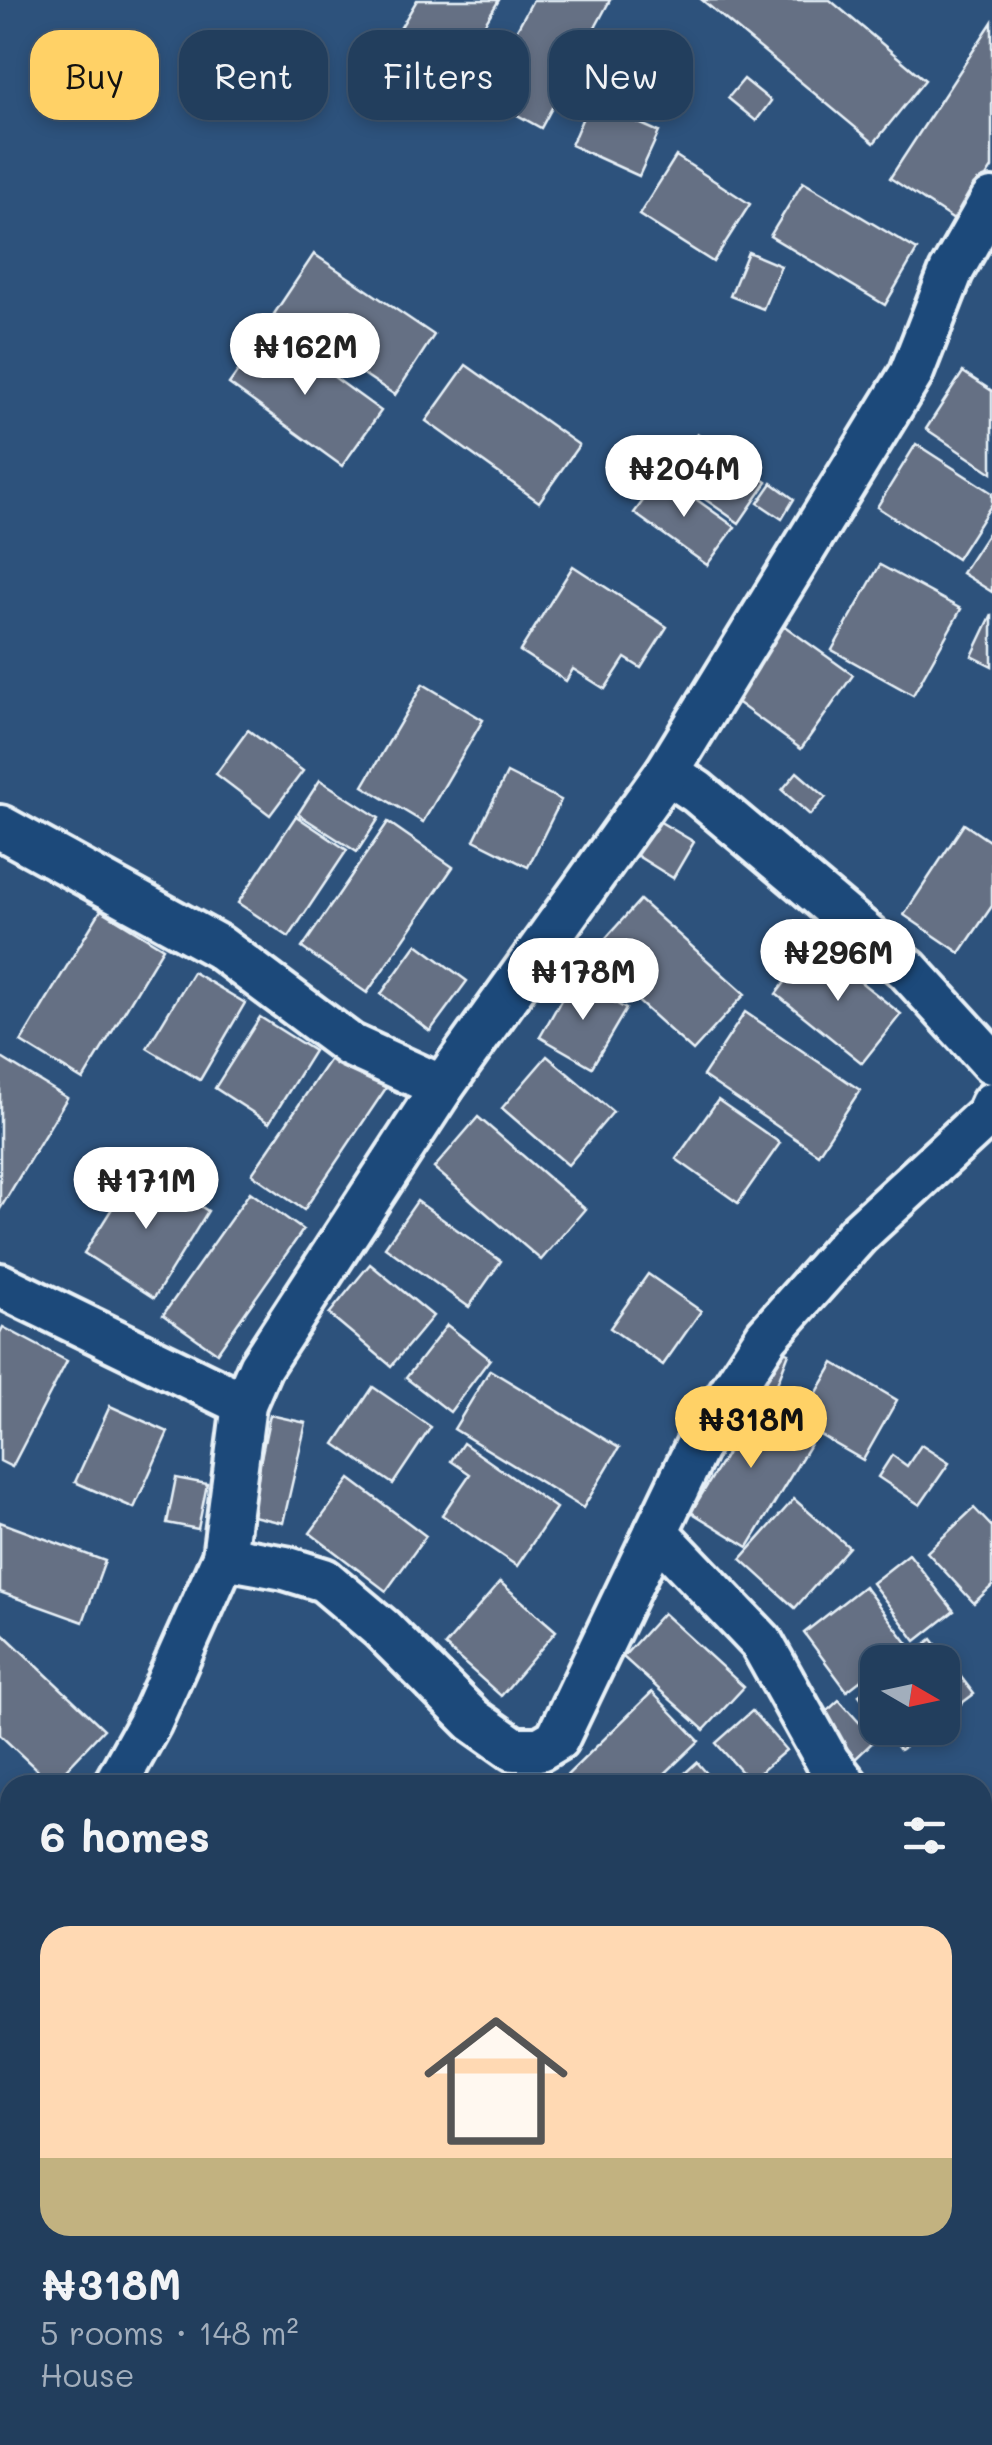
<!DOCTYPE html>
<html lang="en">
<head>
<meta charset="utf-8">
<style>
	:root { --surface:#223e5d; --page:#2a4563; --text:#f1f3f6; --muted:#a2aebc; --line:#3f5772; --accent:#ffd166 }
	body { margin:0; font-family:Mali,sans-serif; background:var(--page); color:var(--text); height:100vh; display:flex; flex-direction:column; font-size:38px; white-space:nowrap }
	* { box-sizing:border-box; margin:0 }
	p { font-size:32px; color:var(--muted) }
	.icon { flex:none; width:55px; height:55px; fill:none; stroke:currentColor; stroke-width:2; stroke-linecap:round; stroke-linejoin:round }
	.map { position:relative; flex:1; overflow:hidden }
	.side { position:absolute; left:0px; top:1775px; width:992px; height:670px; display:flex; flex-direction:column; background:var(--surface); border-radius:30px 30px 0 0; box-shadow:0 5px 15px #0003,0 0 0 2px var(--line) }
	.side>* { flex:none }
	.guide { position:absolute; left:30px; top:30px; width:932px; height:90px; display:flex; gap:20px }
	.needle { width:65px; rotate:99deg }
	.controls { position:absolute; left:860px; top:1645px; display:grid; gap:20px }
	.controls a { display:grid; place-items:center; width:100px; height:100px; border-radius:20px; background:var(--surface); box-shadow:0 5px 15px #0003,0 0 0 2px var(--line); font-size:50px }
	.price { position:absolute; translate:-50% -85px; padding:0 22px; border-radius:35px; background:#fff; color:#222; font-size:32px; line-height:65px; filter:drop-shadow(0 2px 5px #0008) }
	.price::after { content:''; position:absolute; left:50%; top:60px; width:30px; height:22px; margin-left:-15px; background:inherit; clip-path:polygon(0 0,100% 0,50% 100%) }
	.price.on { background:var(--accent); color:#111 }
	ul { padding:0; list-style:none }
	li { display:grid; align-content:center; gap:20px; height:530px; padding:0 40px }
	li span { display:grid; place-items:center; height:310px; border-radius:30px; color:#555 }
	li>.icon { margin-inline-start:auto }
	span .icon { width:180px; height:180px; fill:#fffc; stroke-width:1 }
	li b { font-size:42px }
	h2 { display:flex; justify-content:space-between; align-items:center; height:120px; padding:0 40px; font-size:42px }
	.pill { padding:0 35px; border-radius:30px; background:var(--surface); box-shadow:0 5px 15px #0003,0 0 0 2px var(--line); font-size:35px; line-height:90px }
	.pill.on { background:var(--accent); color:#111 }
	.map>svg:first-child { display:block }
</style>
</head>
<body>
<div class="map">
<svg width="992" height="2445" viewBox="0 0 992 2445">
	<rect width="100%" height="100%" fill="#2d527c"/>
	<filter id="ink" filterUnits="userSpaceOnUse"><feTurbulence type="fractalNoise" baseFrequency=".01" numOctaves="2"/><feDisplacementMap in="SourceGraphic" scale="20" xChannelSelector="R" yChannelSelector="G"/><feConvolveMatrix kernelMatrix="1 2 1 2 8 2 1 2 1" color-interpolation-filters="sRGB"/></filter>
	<g filter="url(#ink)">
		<!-- building -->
		<g fill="#657084" stroke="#e8f1f8" stroke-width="2.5">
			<polygon points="417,0 499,0 458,68 398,32"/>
			<polygon points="533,0 610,0 541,128 481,95"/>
			<polygon points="702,0 830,0 925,80 874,143"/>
			<polygon points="992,22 992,168 957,222 890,178"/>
			<polygon points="628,50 685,88 666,118 608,81"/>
			<polygon points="744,79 771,101 756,121 728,98"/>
			<polygon points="590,101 659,132 639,176 571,145"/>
			<polygon points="676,156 750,204 713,262 639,215"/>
			<polygon points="803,182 917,250 885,305 770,236"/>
			<polygon points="748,252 781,266 763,309 730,296"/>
			<polygon points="314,254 434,335 395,395 274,314"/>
			<polygon points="268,329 381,411 342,466 229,384"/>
			<polygon points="466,365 579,445 539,502 426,421"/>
			<polygon points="963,372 992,391 992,473 926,429"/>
			<polygon points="697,434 767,482 739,523 669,474"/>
			<polygon points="916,444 992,493 992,504 957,559 877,507"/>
			<polygon points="662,475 735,527 707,565 634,513"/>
			<polygon points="772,483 794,499 782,519 758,503"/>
			<polygon points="992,527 992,592 962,573"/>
			<polygon points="880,565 961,609 913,695 832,650"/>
			<polygon points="573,566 667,627 641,668 625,658 605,689 573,669 566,681 520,651"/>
			<polygon points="992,614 992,666 972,656"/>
			<polygon points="783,625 853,675 801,749 731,698"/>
			<polygon points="423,684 483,720 423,822 363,786"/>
			<polygon points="248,730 303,771 270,815 216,774"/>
			<polygon points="797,772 826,797 810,815 782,790"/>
			<polygon points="507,773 561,800 528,867 474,840"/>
			<polygon points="320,780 379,818 357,852 298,814"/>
			<polygon points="296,816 347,850 289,937 238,903"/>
			<polygon points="657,820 694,842 673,878 636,855"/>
			<polygon points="388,822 453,867 367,993 302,948"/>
			<polygon points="964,824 992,843 992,906 960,953 904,915"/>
			<polygon points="640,900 745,994 693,1051 589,957"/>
			<polygon points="101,910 163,948 83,1080 21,1042"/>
			<polygon points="417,944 467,981 430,1031 381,994"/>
			<polygon points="814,945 901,1014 862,1063 776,994"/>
			<polygon points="193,972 245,1003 200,1080 147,1048"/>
			<polygon points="573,979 626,1009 592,1067 540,1037"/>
			<polygon points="745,1012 860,1090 818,1154 703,1076"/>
			<polygon points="260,1017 314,1051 269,1123 215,1088"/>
			<polygon points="336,1050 388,1085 304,1210 252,1174"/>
			<polygon points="547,1056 613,1112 568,1165 502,1108"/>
			<polygon points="0,1057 67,1098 0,1209"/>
			<polygon points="718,1100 780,1143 738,1203 676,1159"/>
			<polygon points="478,1117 585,1209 541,1260 434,1168"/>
			<polygon points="138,1167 208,1211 154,1298 84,1253"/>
			<polygon points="250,1192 303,1230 217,1353 163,1315"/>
			<polygon points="417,1201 501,1261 469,1307 385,1247"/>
			<polygon points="370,1264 433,1316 391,1366 329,1314"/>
			<polygon points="648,1274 701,1311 663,1365 610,1328"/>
			<polygon points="447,1325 490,1359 450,1412 406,1378"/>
			<polygon points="3,1327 67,1361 12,1467 0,1461 0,1333"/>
			<polygon points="764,1344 789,1353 775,1389 751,1380"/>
			<polygon points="834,1363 897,1400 863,1460 799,1423"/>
			<polygon points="490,1370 619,1448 583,1508 454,1429"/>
			<polygon points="373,1387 431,1427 393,1484 335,1444"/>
			<polygon points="765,1405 815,1436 748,1547 691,1512 727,1453 708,1441 728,1410 753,1425"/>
			<polygon points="110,1406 168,1432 134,1508 75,1482"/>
			<polygon points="270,1415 306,1423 283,1523 249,1515"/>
			<polygon points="463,1443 556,1508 517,1566 442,1515 470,1474 451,1461"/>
			<polygon points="921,1445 949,1463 920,1505 878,1477 892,1455 907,1466"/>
			<polygon points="176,1478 207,1484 198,1529 167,1523"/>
			<polygon points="350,1479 426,1536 386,1591 310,1533"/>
			<polygon points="794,1499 849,1547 795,1608 741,1559"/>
			<polygon points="974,1508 992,1527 992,1586 974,1603 927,1552"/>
			<polygon points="0,1522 105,1561 83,1622 0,1592"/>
			<polygon points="909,1554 954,1611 916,1641 872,1583"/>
			<polygon points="500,1582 556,1631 501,1696 445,1646"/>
			<polygon points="864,1586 908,1644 883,1662 878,1662 878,1667 847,1691 804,1633"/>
			<polygon points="663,1613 744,1687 704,1730 623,1657"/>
			<polygon points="0,1631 104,1729 52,1784 0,1735"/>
			<polygon points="932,1639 974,1694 942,1718 942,1662 901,1662"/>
			<polygon points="878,1681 878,1720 859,1695"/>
			<polygon points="652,1692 699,1741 653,1785 557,1785"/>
			<polygon points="839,1700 875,1740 850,1764 813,1724"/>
			<polygon points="752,1711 786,1750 750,1781 716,1743"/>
			<polygon points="883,1728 930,1728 900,1750"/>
			<polygon points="697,1762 717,1785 672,1785"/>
			<polygon points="982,1801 992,1813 992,1899 982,1906"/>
			<polygon points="376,2435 380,2435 386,2445 359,2445"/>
		</g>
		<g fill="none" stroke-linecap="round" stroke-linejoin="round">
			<defs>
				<g id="minor">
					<polyline points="667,772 697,792 908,970 992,1062"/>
					<polyline points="0,827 219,947 350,1045 442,1087"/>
					<polyline points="0,1285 244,1404"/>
					<polyline points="656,1532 761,1642 828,1762 846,1785"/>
					<polyline points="224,1557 285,1568 324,1580 382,1629 473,1720 514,1749 540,1749 557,1739 701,1438 767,1336 858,1234 987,1115 992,1104"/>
					<polyline points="115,1785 150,1722 224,1557 244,1404 260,1367 442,1087 667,772 911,374 951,272 992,200"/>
					<polyline points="0,1908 10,1897"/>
					<polyline points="982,1977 992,1994"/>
					<polyline points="107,2435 111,2445"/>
				</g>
				<g id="trunk">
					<polyline points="982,2275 992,2275"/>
					<polyline points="0,2322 10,2322"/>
					<polyline points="982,2341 992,2340"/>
					<polyline points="0,2382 10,2381"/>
				</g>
			</defs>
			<!-- minor casing -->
			<use href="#minor" stroke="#e8f1f8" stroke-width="50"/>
			<!-- trunk casing -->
			<use href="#trunk" stroke="#e8f1f8" stroke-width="62"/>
			<!-- minor -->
			<use href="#minor" stroke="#1f4a7a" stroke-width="42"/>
			<!-- trunk -->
			<use href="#trunk" stroke="#1f4a7a" stroke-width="55"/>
		</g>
	</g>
</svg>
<div class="controls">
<a><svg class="needle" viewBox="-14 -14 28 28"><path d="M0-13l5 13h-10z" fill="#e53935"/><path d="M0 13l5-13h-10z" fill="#a2aebc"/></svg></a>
</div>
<b class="price" style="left:305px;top:398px">₦162M</b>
<b class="price" style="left:684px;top:520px">₦204M</b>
<b class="price" style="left:838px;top:1004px">₦296M</b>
<b class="price" style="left:583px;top:1023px">₦178M</b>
<b class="price" style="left:146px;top:1232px">₦171M</b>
<b class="price on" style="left:751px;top:1471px">₦318M</b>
<div class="guide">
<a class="pill on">Buy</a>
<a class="pill">Rent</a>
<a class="pill">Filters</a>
<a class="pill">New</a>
</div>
<section class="side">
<h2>6 homes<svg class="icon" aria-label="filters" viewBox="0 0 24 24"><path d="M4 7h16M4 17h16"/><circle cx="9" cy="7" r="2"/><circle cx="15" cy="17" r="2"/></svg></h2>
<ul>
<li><span style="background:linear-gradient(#ffd9b3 75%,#c2b280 0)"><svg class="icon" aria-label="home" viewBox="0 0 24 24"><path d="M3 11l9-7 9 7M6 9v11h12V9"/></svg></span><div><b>₦318M</b><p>5 rooms · 148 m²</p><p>House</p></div></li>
</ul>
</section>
</div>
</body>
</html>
